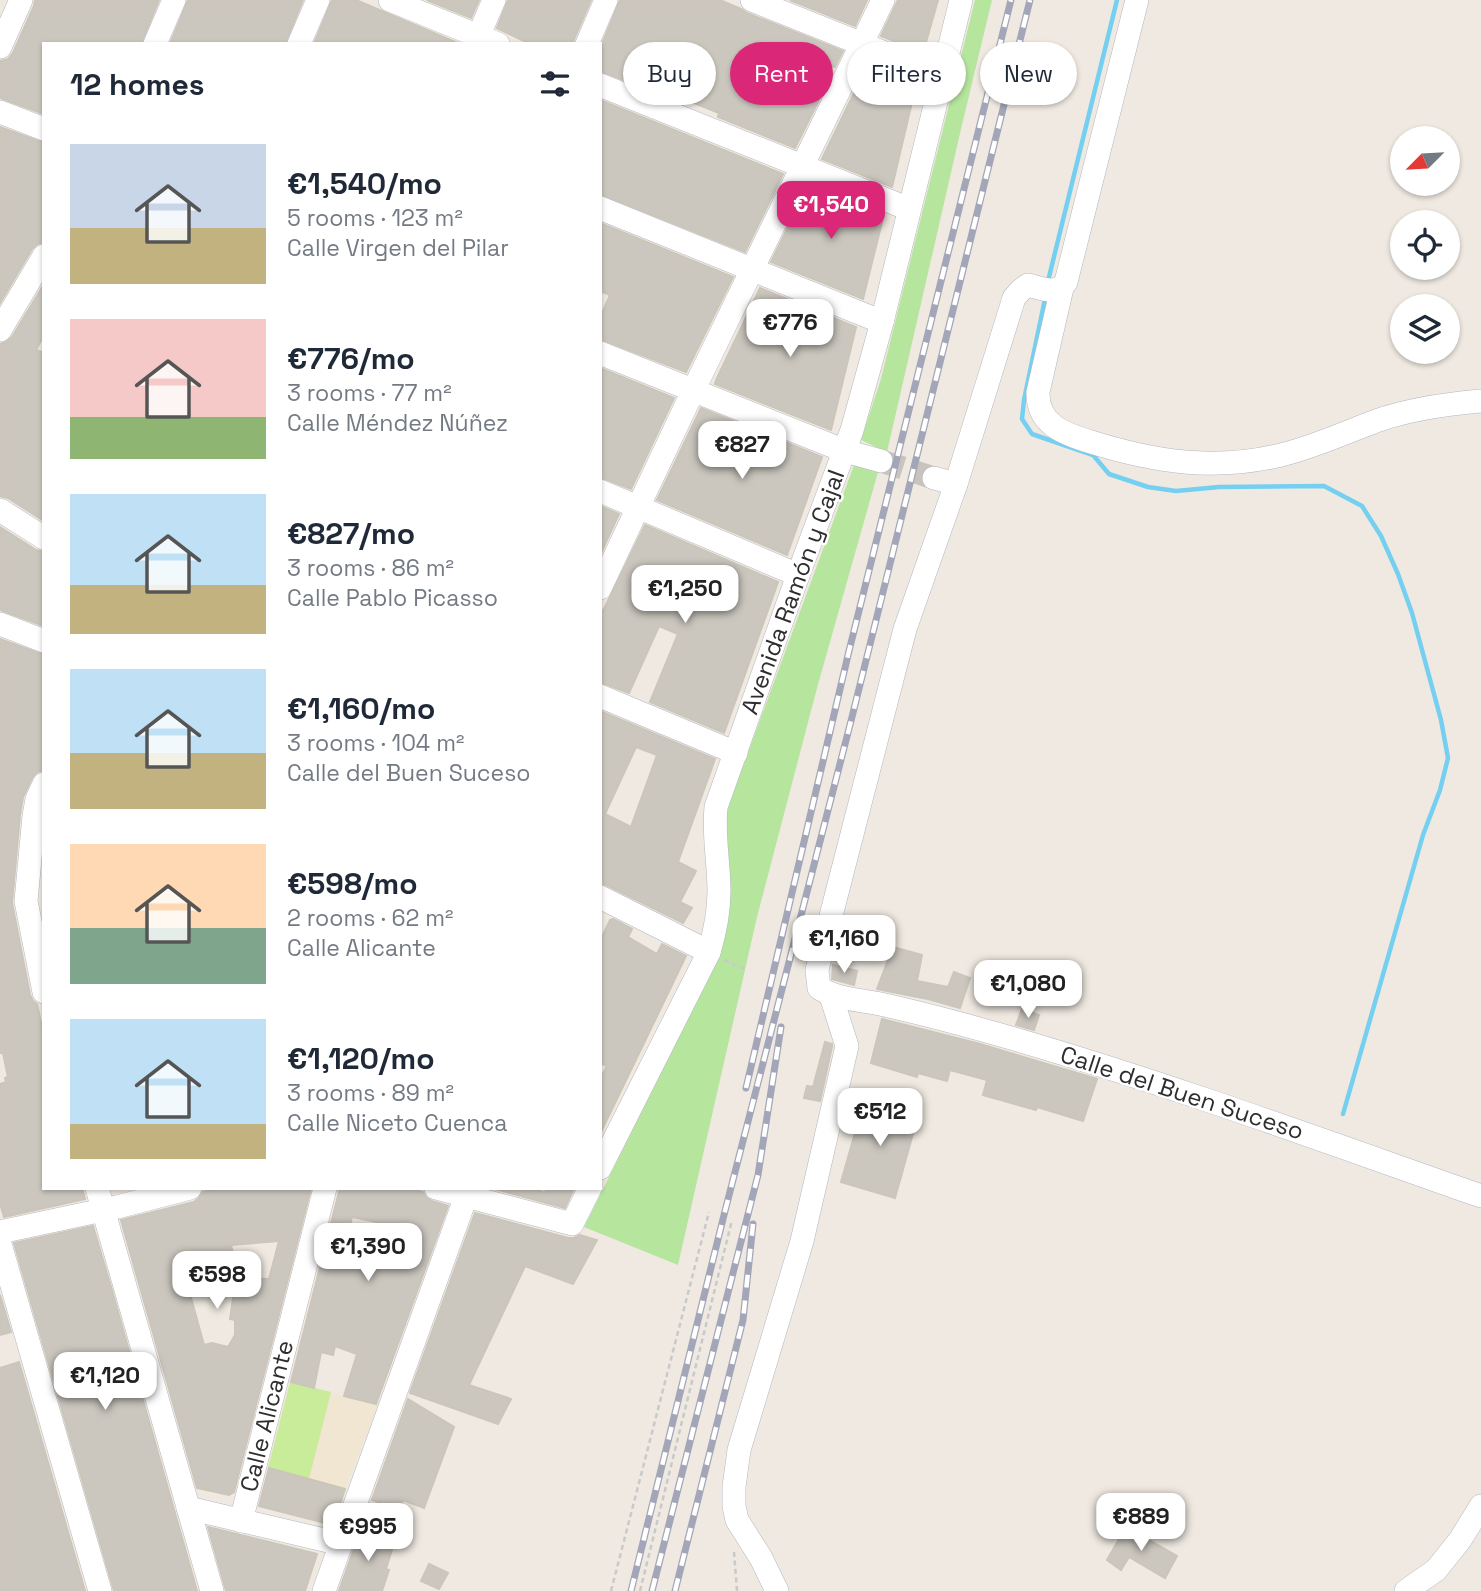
<!DOCTYPE html>
<html lang="en">
<head>
<meta charset="utf-8">
<style>
	:root { --surface:#fff; --page:#f6f6f7; --text:#1f2937; --muted:#747a83; --accent:#db2777 }
	body { margin:0; font-family:"Space Grotesk",sans-serif; background:var(--page); color:var(--text); height:100vh; display:flex; flex-direction:column; font-size:26px; white-space:nowrap }
	* { box-sizing:border-box; margin:0 }
	p { font-size:23px; color:var(--muted) }
	.icon { flex:none; width:38px; height:38px; fill:none; stroke:currentColor; stroke-width:2; stroke-linecap:round; stroke-linejoin:round }
	.map { position:relative; flex:1; overflow:hidden }
	.details { position:absolute; left:42px; top:42px; width:560px; height:1148px; display:flex; flex-direction:column; background:var(--surface); border-radius:0px; box-shadow:0 2px 5px #0004 }
	.details>* { flex:none }
	.guide { position:absolute; left:623px; top:42px; width:665px; height:63px; display:flex; gap:14px }
	.needle { width:46px; rotate:246deg }
	.controls { position:absolute; left:1390px; top:126px; display:grid; gap:14px }
	.controls a { display:grid; place-items:center; width:70px; height:70px; border-radius:50%; background:var(--surface); box-shadow:0 2px 5px #0004; font-size:35px }
	.price { position:absolute; translate:-50% -60px; padding:0 16px; border-radius:14px; background:#fff; color:#222; font-size:23px; line-height:46px; filter:drop-shadow(0 2px 4px #0008) }
	.price::after { content:''; position:absolute; left:50%; top:42px; width:21px; height:16px; margin-left:-10px; background:inherit; clip-path:polygon(0 0,100% 0,50% 100%) }
	.price.selected { background:var(--accent); color:#fff }
	ul { padding:0; list-style:none }
	li { display:flex; align-items:center; gap:21px; height:175px; padding:0 28px }
	li span { display:grid; place-items:center; flex:none; width:196px; height:140px; border-radius:0px; color:#555 }
	li>.icon { margin-inline-start:auto }
	span .icon { width:84px; height:84px; fill:#fffc; stroke-width:1 }
	li b { font-size:30px }
	h2 { display:flex; justify-content:space-between; align-items:center; height:84px; padding:0 28px; font-size:30px }
	.tag { padding:0 24px; border-radius:32px; background:var(--surface); box-shadow:0 2px 5px #0004; font-size:24px; line-height:63px }
	.tag.selected { background:var(--accent); color:#fff }
	.map>svg:first-child { display:block }
</style>
</head>
<body>
<div class="map">
<svg width="1481" height="1591" viewBox="0 0 1481 1591">
	<rect width="100%" height="100%" fill="#efe9e1"/>
	<!-- education -->
	<polygon fill="#f0e6d1" points="290,1382 378,1405 345,1489 336,1526 259,1506"/>
	<!-- green -->
	<g fill="#b6e59e">
		<polygon points="975,0 992,0 961,129 887,452 861,440 881,379"/>
		<polygon points="854,465 878,472 817,688 757,917 678,1265 584,1227 721,953 726,819 728,807"/>
	</g>
	<!-- pitch -->
	<polygon fill="#c9ec9a" points="290,1382 331,1392 309,1479 268,1468"/>
	<g fill="none" stroke-linecap="round" stroke-linejoin="round">
		<!-- stream -->
		<g stroke="#75cff0" stroke-width="4.5">
			<polyline points="1049,277 1117,0"/>
			<polyline points="1045,299 1024,400 1022,419 1032,434 1093,455 1109,474 1148,487 1176,491 1219,487 1324,486 1362,506 1381,536 1398,574 1412,613 1441,720 1448,758 1440,790 1423,835 1343,1114"/>
		</g>
	</g>
	<!-- building -->
	<g fill="#cbc7bf" stroke="#cbc5ba" stroke-width="2" fill-rule="evenodd">
		<polygon points="35,0 159,0 141,44 44,44 44,114 0,98 0,61 8,59 13,53 34,6"/>
		<polygon points="188,0 303,0 285,44 170,44"/>
		<polygon points="332,0 356,0 460,44 314,44"/>
		<polygon points="427,0 479,0 471,18"/>
		<polygon points="508,0 591,0 572,44 530,44 497,28"/>
		<polygon points="620,0 720,0 741,9 747,13 843,51 835,67 830,65 818,90 823,92 795,148 718,117 719,113 677,96 676,100 600,71 600,49"/>
		<polygon points="790,0 867,0 855,26"/>
		<polygon points="898,0 938,0 923,53 881,36"/>
		<polygon points="869,62 917,81 892,187 822,159"/>
		<polygon points="600,100 783,174 745,252 600,194"/>
		<polygon points="0,127 44,143 44,242 37,244 32,249 0,303"/>
		<polygon points="809,184 884,214 863,299 771,262"/>
		<polygon points="600,223 733,277 686,372 600,339 600,318 610,295 600,291"/>
		<polygon points="44,284 44,335 36,350 44,353 44,521 8,498 0,496 0,344 6,342 12,337"/>
		<polygon points="760,288 856,327 831,430 715,384 716,380"/>
		<polygon points="600,368 674,398 631,489 600,477"/>
		<polygon points="701,408 822,457 787,555 657,500"/>
		<polygon points="600,506 619,514 600,555"/>
		<polygon points="645,525 778,582 724,733 650,702 678,634 659,626 629,693 600,682 600,617"/>
		<polygon points="0,527 36,550 44,552 44,626 0,610"/>
		<polygon points="0,639 44,655 44,770 37,772 32,778 23,797 20,815 12,903 30,995 33,1001 37,1004 44,1037 44,1188 49,1188 50,1190 59,1188 82,1188 85,1199 4,1217 0,1203 0,1084 6,1082 5,1078 8,1077 3,1053 0,1053"/>
		<path d="M600,711L715,759L678,862L696,871L680,902L692,908L683,923L606,885L600,883ZM636,747L657,755L631,827L605,814Z"/>
		<polygon points="613,919 632,929 628,937 657,954 662,944 686,956 600,1134 600,1079 607,1066 600,1063 600,941 610,920"/>
		<polygon points="893,947 922,955 917,981 948,987 954,972 970,978 960,1008 928,999 877,989"/>
		<polygon points="833,965 857,971 854,985 832,979"/>
		<polygon points="1022,1009 1039,1015 1034,1030 1016,1025"/>
		<polygon points="882,1019 980,1044 1097,1079 1083,1121 1037,1107 1036,1110 983,1095 987,1080 950,1070 947,1081 918,1073 917,1077 871,1063"/>
		<polygon points="825,1042 832,1044 832,1047 820,1101 804,1098 807,1086 813,1087"/>
		<polygon points="865,1098 919,1112 895,1198 841,1182"/>
		<path d="M220,1188H311L234,1492L229,1495L197,1488L121,1220L194,1202L199,1198L203,1192ZM279,1241L269,1279L239,1278L231,1245ZM185,1276L236,1278L230,1319L235,1320V1335L228,1347L212,1343L204,1345Z"/>
		<path d="M340,1188H409L423,1192L426,1197L432,1201L448,1206L376,1404L344,1396L357,1354L335,1346L333,1355L321,1352L314,1388L291,1382ZM352,1217L377,1222L366,1255L345,1246Z"/>
		<polygon points="492,1188 534,1188 545,1193 546,1188 574,1188 565,1208"/>
		<polygon points="475,1213 568,1238 574,1238 580,1235 597,1240 573,1284 525,1266 469,1385 511,1399 498,1424 410,1393"/>
		<polygon points="93,1226 111,1287 197,1591 114,1591 14,1243"/>
		<polygon points="0,1295 11,1332 0,1335"/>
		<polygon points="19,1362 85,1591 0,1591 0,1368"/>
		<polygon points="408,1399 454,1427 424,1508 403,1500 400,1510 372,1500"/>
		<polygon points="269,1468 345,1489 333,1525 259,1506"/>
		<polygon points="208,1527 317,1554 305,1591 226,1591"/>
		<polygon points="1126,1527 1177,1556 1165,1578 1129,1557 1121,1570 1107,1560"/>
		<polygon points="361,1529 395,1540 386,1569 389,1570 382,1591 339,1591"/>
		<polygon points="429,1564 448,1573 439,1589 421,1581"/>
	</g>
	<g fill="none" stroke-linecap="round" stroke-linejoin="round">
		<!-- minor-tunnel -->
		<polyline stroke="#c8c4bd" stroke-width="23" stroke-dasharray="23 11" stroke-linecap="butt" points="881,461 934,478"/>
		<defs>
			<g id="minor">
				<polyline points="390,0 498,44"/>
				<polyline points="752,0 942,76"/>
				<path d="M1137,0L1066,282C1057,296 1041,288 1028,285L1021,290L1014,298L956,484L905,629L817,970L819,988C838,1000 858,999 880,1004C926,1014 973,1027 1018,1040C1175,1086 1327,1142 1481,1196"/>
				<polyline points="155,44 174,0"/>
				<polyline points="299,44 318,0"/>
				<polyline points="475,44 494,0"/>
				<polyline points="587,44 606,0"/>
				<polyline points="0,47 21,0"/>
				<polyline points="600,85 909,209"/>
				<polyline points="0,112 44,129"/>
				<polyline points="600,208 882,322"/>
				<path d="M1062,288L1038,392C1037,425 1065,434 1091,442C1155,462 1214,471 1281,455C1314,447 1344,433 1376,421C1410,409 1446,404 1481,401"/>
				<polyline points="0,330 44,256"/>
				<polyline points="600,353 845,451 881,461"/>
				<polyline points="934,478 956,484"/>
				<polyline points="600,491 798,575"/>
				<polyline points="0,510 44,538"/>
				<polyline points="600,588 693,391 883,0"/>
				<polyline points="0,624 44,641"/>
				<polyline points="600,696 736,753"/>
				<polyline points="44,784 37,799 34,816 26,901 44,992"/>
				<polyline points="600,897 709,952"/>
				<path d="M600,1168L709,952C715,932 719,912 719,891C719,863 713,835 716,807L798,575L852,430L882,322L961,0"/>
				<polyline points="97,1188 212,1591"/>
				<polyline points="436,1188 572,1224 590,1188"/>
				<polyline points="0,1232 117,1207 190,1188"/>
				<polyline points="0,1244 100,1591"/>
				<polyline points="188,1508 341,1544"/>
				<polyline points="241,1521 325,1188"/>
				<polyline points="324,1591 469,1188"/>
				<polyline points="777,1591 761,1558 737,1520 734,1506 734,1487 739,1450 802,1241 847,1046 831,996"/>
				<polyline points="1406,1591 1436,1570 1460,1540 1481,1506"/>
			</g>
		</defs>
		<!-- minor casing -->
		<use href="#minor" stroke="#b4b7c1" stroke-width="24"/>
		<!-- path -->
		<g stroke="#c9c9c9" stroke-width="2.5" stroke-dasharray="5 3.5" stroke-linecap="butt">
			<polyline points="724,960 747,970"/>
			<polyline points="734,1552 737,1591"/>
			<polyline points="611,1591 709,1212"/>
			<polyline points="640,1591 732,1220"/>
		</g>
		<!-- minor -->
		<use href="#minor" stroke="#fff" stroke-width="23"/>
		<defs>
			<g id="rail">
				<polyline points="746,1088 849,651 1011,0"/>
				<polyline points="631,1591 725,1211 852,717 1030,0"/>
				<polyline points="652,1591 758,1175 781,1027"/>
				<polyline points="675,1591 743,1320 753,1224"/>
			</g>
		</defs>
		<!-- rail casing -->
		<use href="#rail" stroke="#a3a6b8" stroke-width="7"/>
		<!-- rail -->
		<use href="#rail" stroke="#fff" stroke-width="4.5" stroke-dasharray="13" stroke-linecap="butt"/>
	</g>
	<g text-anchor="middle" stroke-width="5" stroke-linejoin="round" paint-order="stroke">
		<!-- street labels -->
		<g font-size="24" fill="#2e2e2e" stroke="#fff">
			<text transform="translate(793 592) rotate(-70)" y="8">Avenida Ramón y Cajal</text>
			<text transform="translate(1182 1093) rotate(18)" y="8">Calle del Buen Suceso</text>
			<text transform="translate(267 1416) rotate(-76)" y="8">Calle Alicante</text>
		</g>
	</g>
</svg>
<div class="controls">
<a><svg class="needle" viewBox="-14 -14 28 28"><path d="M0-13l5 13h-10z" fill="#e53935"/><path d="M0 13l5-13h-10z" fill="#747a83"/></svg></a>
<a><svg class="icon" aria-label="locate" viewBox="0 0 24 24"><circle cx="12" cy="12" r="6"/><path d="M12 2v4M12 18v4M2 12h4M18 12h4"/></svg></a>
<a><svg class="icon" aria-label="layers" viewBox="0 0 24 24"><path d="M12 4l9 5-9 5-9-5zM3 14l9 5 9-5"/></svg></a>
</div>
<b class="price selected" style="left:831px;top:241px">€1,540</b>
<b class="price" style="left:790px;top:359px">€776</b>
<b class="price" style="left:742px;top:481px">€827</b>
<b class="price" style="left:685px;top:625px">€1,250</b>
<b class="price" style="left:844px;top:975px">€1,160</b>
<b class="price" style="left:1028px;top:1020px">€1,080</b>
<b class="price" style="left:880px;top:1148px">€512</b>
<b class="price" style="left:368px;top:1283px">€1,390</b>
<b class="price" style="left:217px;top:1311px">€598</b>
<b class="price" style="left:105px;top:1412px">€1,120</b>
<b class="price" style="left:1141px;top:1553px">€889</b>
<b class="price" style="left:368px;top:1563px">€995</b>
<div class="guide">
<a class="tag">Buy</a>
<a class="tag selected">Rent</a>
<a class="tag">Filters</a>
<a class="tag">New</a>
</div>
<section class="details">
<h2>12 homes<svg class="icon" aria-label="filters" viewBox="0 0 24 24"><path d="M4 7h16M4 17h16"/><circle cx="9" cy="7" r="2"/><circle cx="15" cy="17" r="2"/></svg></h2>
<ul>
<li><span style="background:linear-gradient(#c9d6e8 60%,#c2b280 0)"><svg class="icon" aria-label="home" viewBox="0 0 24 24"><path d="M3 11l9-7 9 7M6 9v11h12V9"/></svg></span><div><b>€1,540/mo</b><p>5 rooms · 123 m²</p><p>Calle Virgen del Pilar</p></div></li>
<li><span style="background:linear-gradient(#f6c9c9 70%,#8fb573 0)"><svg class="icon" aria-label="home" viewBox="0 0 24 24"><path d="M3 11l9-7 9 7M6 9v11h12V9"/></svg></span><div><b>€776/mo</b><p>3 rooms · 77 m²</p><p>Calle Méndez Núñez</p></div></li>
<li><span style="background:linear-gradient(#bfe0f5 65%,#c2b280 0)"><svg class="icon" aria-label="home" viewBox="0 0 24 24"><path d="M3 11l9-7 9 7M6 9v11h12V9"/></svg></span><div><b>€827/mo</b><p>3 rooms · 86 m²</p><p>Calle Pablo Picasso</p></div></li>
<li><span style="background:linear-gradient(#bfe0f5 60%,#c2b280 0)"><svg class="icon" aria-label="home" viewBox="0 0 24 24"><path d="M3 11l9-7 9 7M6 9v11h12V9"/></svg></span><div><b>€1,160/mo</b><p>3 rooms · 104 m²</p><p>Calle del Buen Suceso</p></div></li>
<li><span style="background:linear-gradient(#ffd9b3 60%,#7fa58c 0)"><svg class="icon" aria-label="home" viewBox="0 0 24 24"><path d="M3 11l9-7 9 7M6 9v11h12V9"/></svg></span><div><b>€598/mo</b><p>2 rooms · 62 m²</p><p>Calle Alicante</p></div></li>
<li><span style="background:linear-gradient(#bfe0f5 75%,#c2b280 0)"><svg class="icon" aria-label="home" viewBox="0 0 24 24"><path d="M3 11l9-7 9 7M6 9v11h12V9"/></svg></span><div><b>€1,120/mo</b><p>3 rooms · 89 m²</p><p>Calle Niceto Cuenca</p></div></li>
</ul>
</section>
</div>
</body>
</html>
